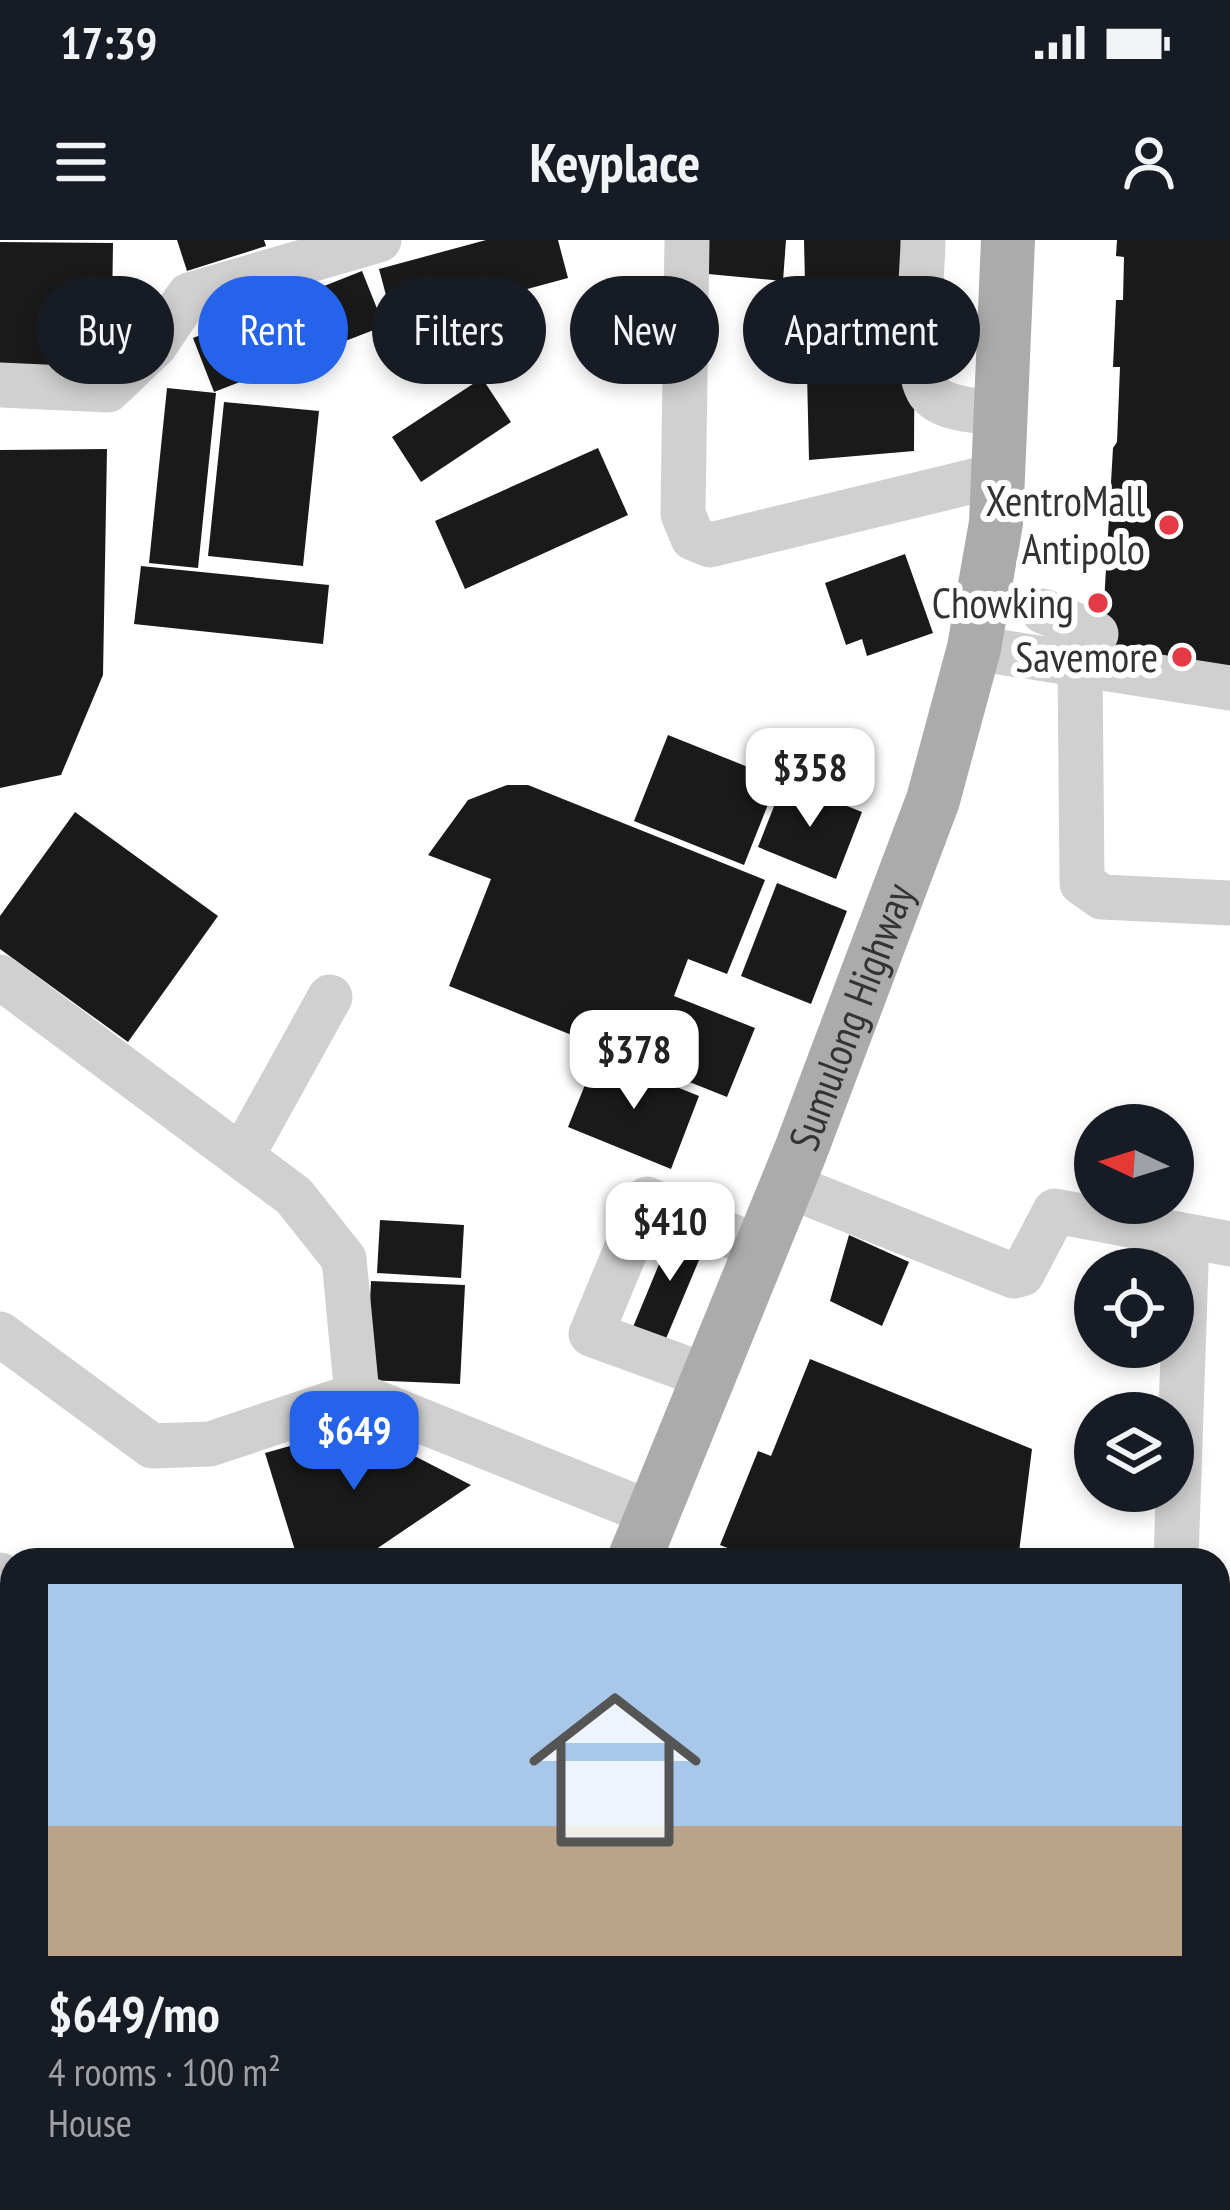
<!DOCTYPE html>
<html lang="en">
<head>
<meta charset="utf-8">
<style>
	:root { --surface:#171b24; --page:#20242c; --text:#f1f3f6; --muted:#9ea1a6; --accent:#2563eb }
	body { margin:0; font-family:"PT Sans Narrow",sans-serif; background:var(--page); color:var(--text); height:100vh; display:flex; flex-direction:column; font-size:45px; white-space:nowrap }
	* { box-sizing:border-box; margin:0 }
	p { font-size:39px; color:var(--muted) }
	.icon { flex:none; width:66px; height:66px; fill:none; stroke:currentColor; stroke-width:2; stroke-linecap:round; stroke-linejoin:round }
	.map { position:relative; flex:1; overflow:hidden }
	.panel { position:absolute; left:0px; top:1308px; width:1230px; height:663px; display:flex; flex-direction:column; background:var(--surface); border-radius:36px 36px 0 0; box-shadow:0 6px 18px #0003 }
	.panel>* { flex:none }
	.top-card { position:absolute; left:36px; top:36px; width:1158px; height:108px; display:flex; gap:24px }
	.needle { width:78px; rotate:274deg }
	.buttons { position:absolute; left:1074px; top:864px; display:grid; gap:24px }
	.buttons a { display:grid; place-items:center; width:120px; height:120px; border-radius:50%; background:var(--surface); box-shadow:0 6px 18px #0003; font-size:60px }
	.price { position:absolute; translate:-50% -102px; padding:0 27px; border-radius:24px; background:#fff; color:#222; font-size:39px; line-height:78px; filter:drop-shadow(0 3px 6px #0008) }
	.price::after { content:''; position:absolute; left:50%; top:72px; width:36px; height:27px; margin-left:-18px; background:inherit; clip-path:polygon(0 0,100% 0,50% 100%) }
	.price.active { background:var(--accent); color:#fff }
	ul { padding:0; list-style:none }
	li { display:grid; align-content:center; gap:24px; height:636px; padding:0 48px }
	li span { display:grid; place-items:center; height:372px; border-radius:0px; color:#555 }
	li>.icon { margin-inline-start:auto }
	span .icon { width:216px; height:216px; fill:#fffc; stroke-width:1 }
	li b { font-size:51px }
	.chip { padding:0 42px; border-radius:54px; background:var(--surface); box-shadow:0 6px 18px #0003; font-size:42px; line-height:108px }
	.chip.active { background:var(--accent); color:#fff }
	.status { display:flex; justify-content:space-between; align-items:center; height:84px; padding:0 60px; background:var(--surface); direction:ltr }
	.status svg { height:33px; fill:currentColor }
	header { display:flex; justify-content:space-between; align-items:center; height:156px; padding:0 48px; background:var(--surface); font-size:54px; font-weight:700 }
	.map>svg:first-child { display:block }
</style>
</head>
<body>
<div class="status"><b>17:39</b><svg viewBox="0 0 49 12"><path d="M0 12V9h3v3zM5 12V6h3v6zM10 12V3h3v9zM15 12V0h3v12zM26 1h20v11H26zM47 4h2v5h-2z"/></svg></div>
<header><svg class="icon" aria-label="menu" viewBox="0 0 24 24"><path d="M4 6h16M4 12h16M4 18h16"/></svg>Keyplace<svg class="icon" aria-label="person" viewBox="0 0 24 24"><circle cx="12" cy="8" r="4"/><path d="M4 21q1-7 8-7t8 7"/></svg></header>
<div class="map">
<svg width="1230" height="1970" viewBox="0 0 1230 1970">
	<rect width="100%" height="100%" fill="#fff"/>
	<!-- building -->
	<g fill="#1a1a1a">
		<polygon points="177,0 264,0 266,6 187,31"/>
		<polygon points="486,0 558,0 568,38 394,85 379,29"/>
		<polygon points="709,0 786,0 783,41 708,34"/>
		<polygon points="804,0 915,0 914,211 809,220"/>
		<polygon points="1117,0 1230,0 1230,445 1181,437 1182,417 1095,419 1098,363 1104,363 1113,208 1117,202 1120,127 1113,127 1116,60 1123,60 1124,17 1116,16"/>
		<polygon points="0,2 113,3 111,135 0,134"/>
		<polygon points="362,31 384,86 214,152 193,98"/>
		<polygon points="482,138 511,182 421,242 392,197"/>
		<polygon points="167,148 216,153 198,328 149,323"/>
		<polygon points="224,162 319,171 303,326 208,316"/>
		<polygon points="598,208 628,275 465,349 435,281"/>
		<polygon points="107,209 103,435 61,535 0,548 0,210"/>
		<polygon points="905,314 933,393 867,416 862,399 846,405 825,343"/>
		<polygon points="141,326 329,345 323,404 134,384"/>
		<polygon points="668,495 778,539 744,625 634,581"/>
		<polygon points="784,541 862,572 836,639 758,607"/>
		<polygon points="507,545 528,545 765,640 727,734 688,719 674,756 755,788 727,857 449,746 491,639 428,615 468,560"/>
		<polygon points="75,572 218,676 128,802 0,709 0,676"/>
		<polygon points="777,643 847,671 811,764 741,736"/>
		<polygon points="597,815 699,856 671,929 568,887"/>
		<polygon points="380,980 464,985 461,1038 377,1033"/>
		<polygon points="674,988 707,1001 665,1101 633,1087"/>
		<polygon points="849,995 909,1022 882,1086 830,1061"/>
		<polygon points="371,1041 465,1045 460,1144 366,1140"/>
		<polygon points="810,1119 1032,1209 1018,1320 758,1320 720,1305 758,1211 771,1216"/>
		<polygon points="358,1187 471,1245 360,1320 298,1320 265,1213"/>
		<polygon points="1230,1632 1230,1867 1218,1868 1218,1633"/>
		<polygon points="0,1881 12,1886 12,1959 189,1959 216,1970 0,1970"/>
		<polygon points="1218,1907 1230,1933 1230,1970 1185,1970 1182,1964 1169,1970 1060,1970 1054,1959 1218,1959"/>
		<polygon points="226,1959 330,1959 340,1964 337,1970 247,1970"/>
		<polygon points="461,1959 622,1959 619,1970 461,1970 458,1969"/>
		<polygon points="665,1959 865,1959 878,1963 876,1970 662,1970"/>
	</g>
	<g fill="none" stroke-linecap="round" stroke-linejoin="round">
		<!-- minor -->
		<g stroke="#d0d0d0" stroke-width="45">
			<polyline points="687,0 683,274 693,298 710,305 998,235"/>
			<path d="M923,0C923,33 911,127 929,152C943,171 979,170 1001,174"/>
			<polyline points="0,145 108,150 155,105 189,55 379,0"/>
			<polyline points="1043,371 1096,394"/>
			<polyline points="974,408 1230,448"/>
			<polyline points="1080,424 1082,643 1102,657 1230,663"/>
			<polyline points="0,737 294,956 344,1019 357,1155"/>
			<polyline points="243,914 330,757"/>
			<polyline points="787,945 1014,1036 1022,1034 1055,971 1230,1004"/>
			<polyline points="0,1094 152,1206 210,1204 357,1155 653,1274"/>
			<polyline points="709,1137 591,1094 647,959 761,1009"/>
			<polyline points="1176,1320 1187,996"/>
			<polyline points="0,1335 12,1342"/>
			<polyline points="1218,1550 1230,1548"/>
			<polyline points="0,1794 12,1798"/>
		</g>
		<!-- major -->
		<g stroke="#ababab" stroke-width="54">
			<path id="s1" d="M634,1320L801,910L933,560L974,408L996,283L1008,0"/>
			<polyline points="371,1970 375,1959"/>
		</g>
	</g>
	<!-- markers -->
	<g fill="#e63946" stroke="#fff" stroke-width="4.5">
		<circle cx="1169" cy="285" r="12"/>
		<circle cx="1098" cy="363" r="12"/>
		<circle cx="1182" cy="417" r="12"/>
	</g>
	<g text-anchor="middle" stroke-width="12" stroke-linejoin="round" paint-order="stroke">
		<!-- poi labels -->
		<g font-size="42" fill="#333" stroke="#fff" text-anchor="end">
			<text x="1145" y="276">XentroMall<tspan x="1145" dy="48">Antipolo</tspan></text>
			<text x="1074" y="378">Chowking</text>
			<text x="1158" y="432">Savemore</text>
		</g>
		<!-- street labels -->
		<g font-size="42" fill="#333" stroke="#fff">
			<text dy="15" stroke="none"><textPath href="#s1" startOffset="585">Sumulong Highway</textPath></text>
		</g>
	</g>
</svg>
<div class="buttons">
<a><svg class="needle" viewBox="-14 -14 28 28"><path d="M0-13l5 13h-10z" fill="#e53935"/><path d="M0 13l5-13h-10z" fill="#9ea1a6"/></svg></a>
<a><svg class="icon" aria-label="locate" viewBox="0 0 24 24"><circle cx="12" cy="12" r="6"/><path d="M12 2v4M12 18v4M2 12h4M18 12h4"/></svg></a>
<a><svg class="icon" aria-label="layers" viewBox="0 0 24 24"><path d="M12 4l9 5-9 5-9-5zM3 14l9 5 9-5"/></svg></a>
</div>
<b class="price" style="left:810px;top:590px">$358</b>
<b class="price" style="left:634px;top:872px">$378</b>
<b class="price" style="left:670px;top:1044px">$410</b>
<b class="price active" style="left:354px;top:1253px">$649</b>
<div class="top-card">
<a class="chip">Buy</a>
<a class="chip active">Rent</a>
<a class="chip">Filters</a>
<a class="chip">New</a>
<a class="chip">Apartment</a>
</div>
<section class="panel">
<ul>
<li><span style="background:linear-gradient(#a9c7e8 65%,#b9a48a 0)"><svg class="icon" aria-label="home" viewBox="0 0 24 24"><path d="M3 11l9-7 9 7M6 9v11h12V9"/></svg></span><div><b>$649/mo</b><p>4 rooms · 100 m²</p><p>House</p></div></li>
</ul>
</section>
</div>
</body>
</html>
